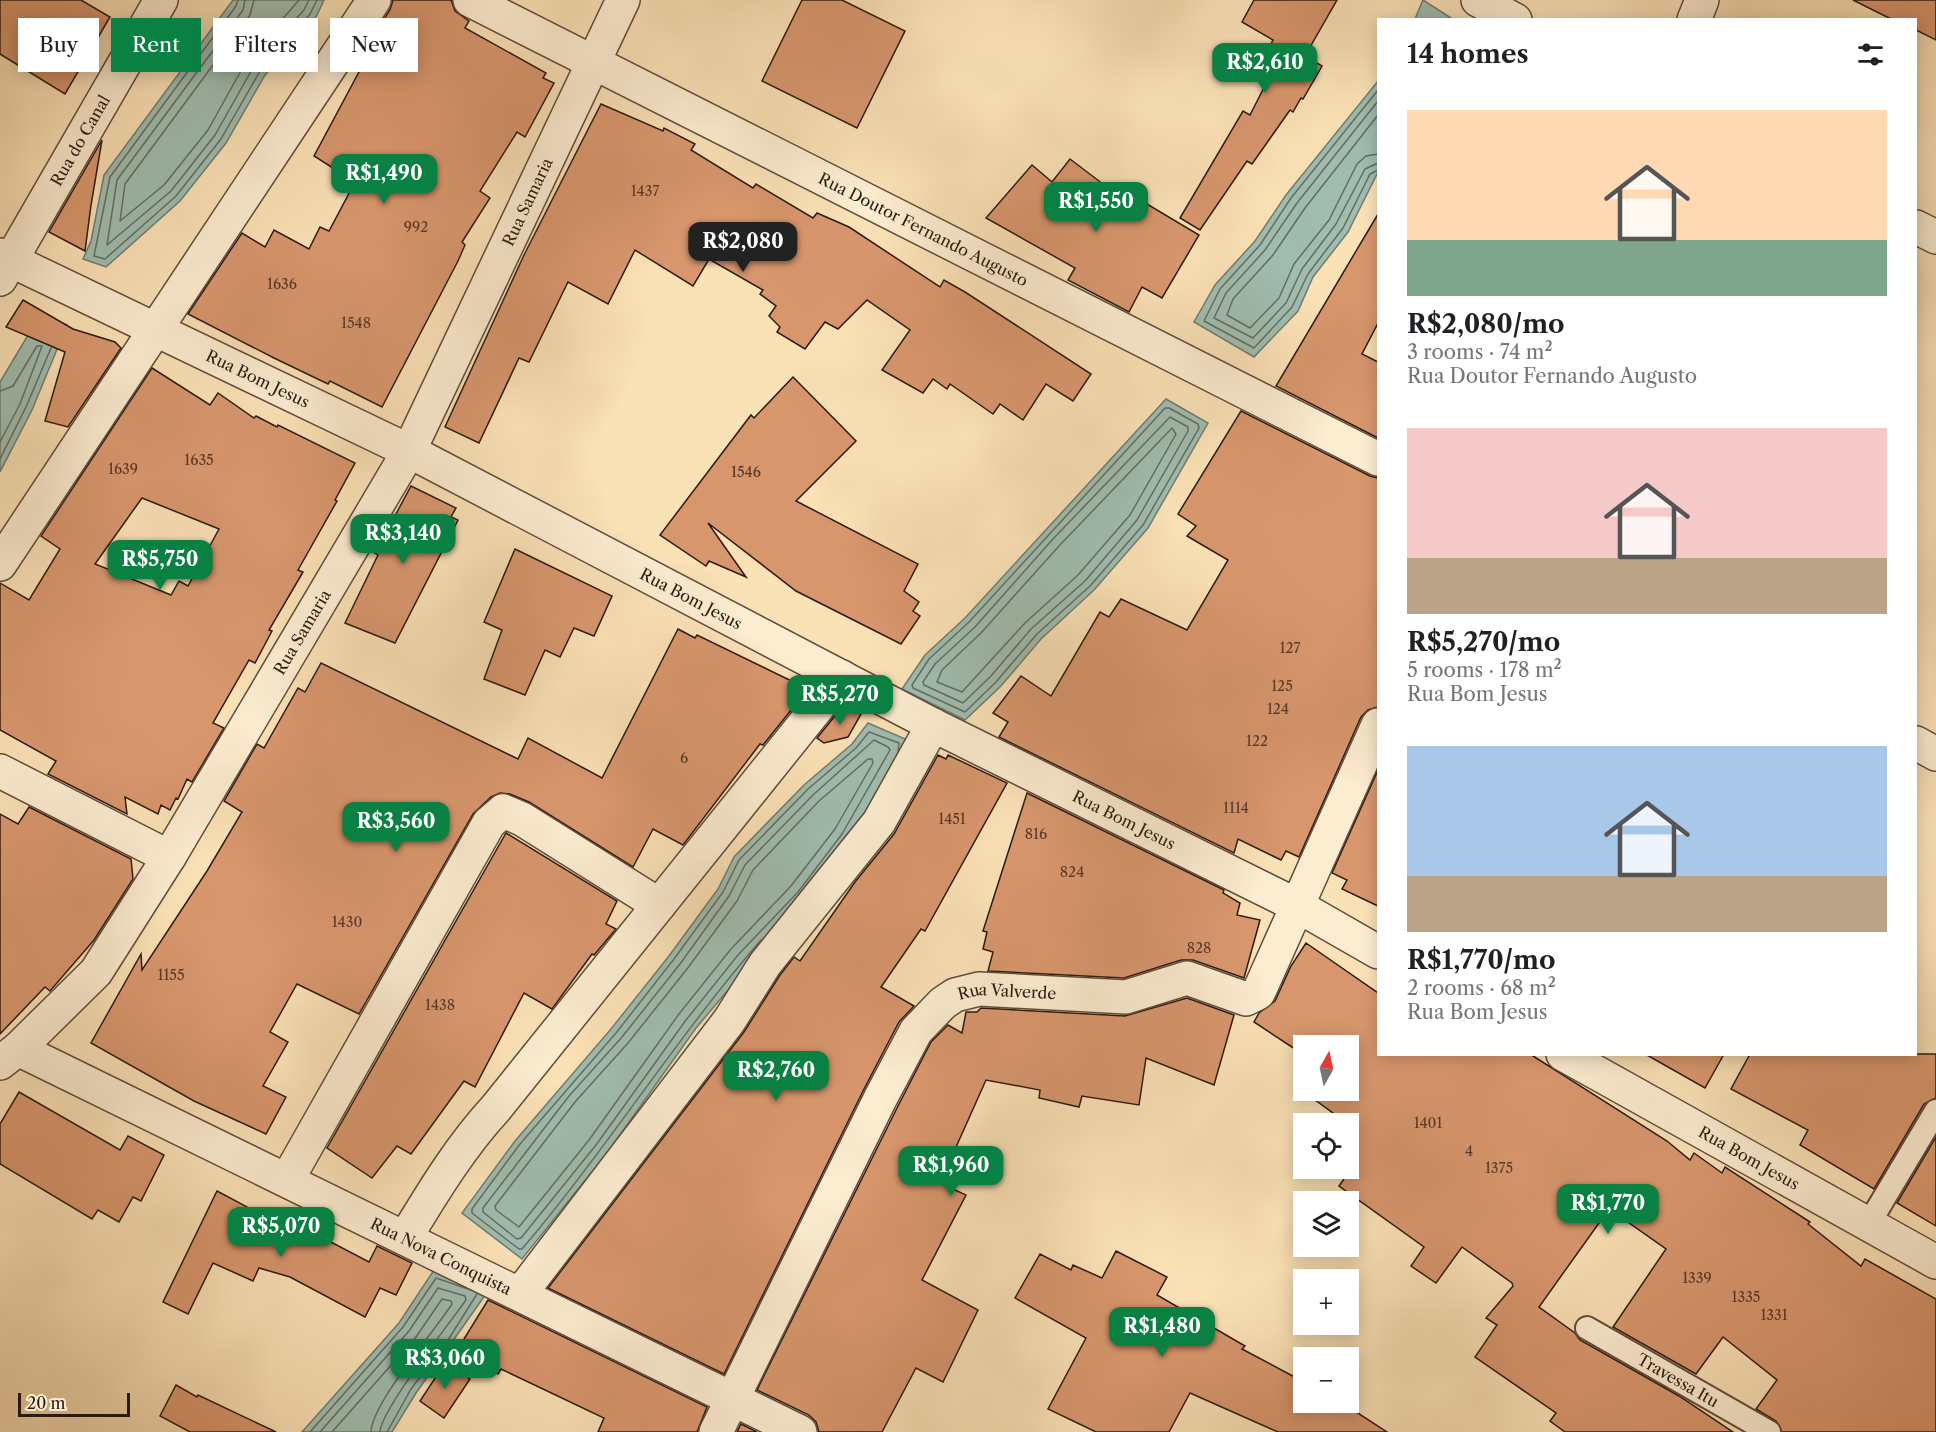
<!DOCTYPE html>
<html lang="en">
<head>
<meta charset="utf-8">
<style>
	:root { --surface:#fff; --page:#f6f6f6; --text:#202124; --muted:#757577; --accent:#0b8043 }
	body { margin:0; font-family:"Libre Caslon Text",serif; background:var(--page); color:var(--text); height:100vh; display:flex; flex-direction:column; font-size:22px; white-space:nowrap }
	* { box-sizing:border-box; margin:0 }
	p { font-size:20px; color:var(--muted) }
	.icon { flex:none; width:33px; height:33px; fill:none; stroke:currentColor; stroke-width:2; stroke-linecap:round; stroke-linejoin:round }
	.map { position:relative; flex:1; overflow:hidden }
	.drawer { position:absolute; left:1377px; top:18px; width:540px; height:1038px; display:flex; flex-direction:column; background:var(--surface); border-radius:0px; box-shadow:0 3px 15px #0003 }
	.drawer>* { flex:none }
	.top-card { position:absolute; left:18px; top:18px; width:570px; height:54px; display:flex; gap:12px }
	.needle { width:39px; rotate:9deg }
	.tools { position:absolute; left:1293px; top:1035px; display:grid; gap:12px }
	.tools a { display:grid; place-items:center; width:66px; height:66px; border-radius:0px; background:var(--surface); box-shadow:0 3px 15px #0003; font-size:30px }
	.scale { position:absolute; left:18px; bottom:15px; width:112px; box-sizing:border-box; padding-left:6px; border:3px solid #2c1a11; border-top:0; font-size:16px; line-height:21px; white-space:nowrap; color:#2c1a11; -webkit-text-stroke:4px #fcecd0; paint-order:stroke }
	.price { position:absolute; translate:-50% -51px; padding:0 14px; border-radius:12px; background:var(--accent); color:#fff; font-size:20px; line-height:39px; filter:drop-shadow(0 2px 3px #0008) }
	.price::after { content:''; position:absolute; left:50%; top:36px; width:18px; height:14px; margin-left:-9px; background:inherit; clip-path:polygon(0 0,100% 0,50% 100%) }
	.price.selected { background:#222; color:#fff }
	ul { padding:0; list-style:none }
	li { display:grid; align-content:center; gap:12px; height:318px; padding:0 30px }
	li span { display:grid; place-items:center; height:186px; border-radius:0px; color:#555 }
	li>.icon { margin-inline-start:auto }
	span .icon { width:108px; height:108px; fill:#fffc; stroke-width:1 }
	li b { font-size:26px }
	h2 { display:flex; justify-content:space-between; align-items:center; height:72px; padding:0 30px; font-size:26px }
	.pill { padding:0 21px; border-radius:0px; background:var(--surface); box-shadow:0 3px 15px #0003; font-size:21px; line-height:54px }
	.pill.selected { background:var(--accent); color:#fff }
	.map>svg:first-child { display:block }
</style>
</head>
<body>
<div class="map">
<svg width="1936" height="1432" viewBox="0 0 1936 1432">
	<rect width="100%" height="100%" fill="#fbe1b6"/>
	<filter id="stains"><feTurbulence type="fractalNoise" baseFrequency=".00333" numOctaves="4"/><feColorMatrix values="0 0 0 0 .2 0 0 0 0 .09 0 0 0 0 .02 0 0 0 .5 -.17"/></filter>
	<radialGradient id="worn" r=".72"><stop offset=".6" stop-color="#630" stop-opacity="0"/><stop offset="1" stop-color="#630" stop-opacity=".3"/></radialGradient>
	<!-- water -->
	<g fill="#9fbdb0" stroke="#717c70" stroke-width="1.5">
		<polygon points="233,0 324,0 316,17 265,75 226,143 180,201 106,267 83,259 91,241 104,175"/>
		<polygon points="1423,0 1451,18 1451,19 1415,19"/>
		<polygon points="1378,81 1378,172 1348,232 1313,277 1298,311 1254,357 1194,322 1215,285 1255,241 1286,195"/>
		<polygon points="40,315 67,325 32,410 0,472 0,382"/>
		<polygon points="1166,399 1208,423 1148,528 1094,590 1041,639 1001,686 965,720 902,689 925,655 965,618"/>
		<polygon points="868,723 910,741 854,841 696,1028 607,1153 522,1259 462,1213 515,1141 611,1029 669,956 718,889 734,857 804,785 852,744"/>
		<polygon points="434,1270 488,1291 416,1393 392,1432 302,1432 399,1323"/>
	</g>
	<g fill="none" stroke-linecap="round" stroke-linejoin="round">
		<!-- shore -->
		<g stroke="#666c60" stroke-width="1.5">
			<polyline points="238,0 236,6 110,177 94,256 105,259 176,196 221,139 260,71 310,14 317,0"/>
			<polyline points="245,0 243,10 117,180 107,245 171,191 215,135 254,66 304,10 309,0"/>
			<polyline points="254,0 250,15 125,184 120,221 164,185 208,130 247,60 299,0"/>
			<polyline points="1378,90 1291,198 1260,245 1220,289 1204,321 1254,348 1292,307 1308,274 1343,228 1370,174 1378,170"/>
			<polyline points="1378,101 1297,203 1265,250 1226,293 1214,318 1253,338 1286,303 1302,269 1336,224 1365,169 1378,163"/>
			<polyline points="1378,115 1305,208 1273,255 1233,299 1227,315 1250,328 1279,298 1294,264 1329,220 1357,164 1366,156 1378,154"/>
			<polyline points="0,391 13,386 37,346 42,346 20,404 0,442"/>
			<polygon points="1165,408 1169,408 1198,424 1199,428 1143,525 1090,586 1037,634 996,682 965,712 913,688 912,685 929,659 969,622"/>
			<polygon points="1170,417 1188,427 1188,431 1137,520 1085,581 1031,629 991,676 963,703 924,685 923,682 935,664 975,627 1052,540"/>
			<polygon points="1172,428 1176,434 1130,515 1078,575 1025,623 962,692 937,682 942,670 981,633 1059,546"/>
			<polyline points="0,459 26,407 51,348"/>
			<polygon points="874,740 888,747 890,750 842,834 798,892 738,955 686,1020 596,1145 521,1238 517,1239 483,1212 483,1208 569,1096 622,1037 680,964 729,896 745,865 813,795"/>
			<polygon points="868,759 872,759 873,763 835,829 791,886 731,949 679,1014 589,1140 519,1227 496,1210 495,1206 575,1102 628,1043 687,969 737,901 753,870 819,801"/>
			<path d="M761,940C676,1038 607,1149 522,1249H519L472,1213V1209L520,1144L616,1033L674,959L723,892L739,860L808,789L856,748L869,732L899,743L898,751"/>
			<polyline points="310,1432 403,1327 436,1278 468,1289"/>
			<path d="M320,1432L409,1331L438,1288L465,1296L466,1300C449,1324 381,1410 380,1432"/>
			<path d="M332,1432L416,1337L442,1299L451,1301L452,1304C434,1332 372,1403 371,1432"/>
			<polyline points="387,1432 411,1389 448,1340 477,1294"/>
		</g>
	</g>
	<!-- building -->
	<g fill="#d8966d" stroke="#2c1a11" stroke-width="1.5" fill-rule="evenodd">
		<polygon points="0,0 81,0 110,17 65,94 0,54"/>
		<polygon points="393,0 451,0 455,11 469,21 465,28 546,73 543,78 554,83 525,137 517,132 480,191 490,198 462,242 465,245 458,261 382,407 330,381 328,384 274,358 188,314 242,233 265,247 274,230 309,249 320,227 329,231 355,182 314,156 375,42 371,39 390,10"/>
		<polygon points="802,0 842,0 905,31 857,128 762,81"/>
		<polygon points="1254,0 1337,0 1305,56 1322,66 1303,99 1301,98 1293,112 1290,110 1252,164 1247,161 1200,230 1180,218 1243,111 1250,115 1276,64 1264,57 1273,40 1242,22"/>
		<polygon points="1853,0 1936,0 1936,40 1916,30 1916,20 1893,20"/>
		<polygon points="601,104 663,131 664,128 695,144 691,150 753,188 756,184 813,218 817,213 849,227 940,287 944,280 965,292 1091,374 1073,401 1046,384 1023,420 1000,404 993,414 950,384 947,389 933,379 923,393 882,370 910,330 867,300 838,329 825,322 805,349 777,332 780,327 769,316 776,306 760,294 763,290 709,259 693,286 635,250 608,304 568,282 529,362 519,358 479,443 445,427 524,255"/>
		<polygon points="102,140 91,205 85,251 49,232"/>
		<polygon points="1070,159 1132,206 1137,198 1199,235 1162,298 1142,287 1129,312 1068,280 1075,268 986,218 1032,165 1052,182"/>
		<polygon points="1378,214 1378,323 1362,354 1378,362 1378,438 1276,386"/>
		<polygon points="23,300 73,329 115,342 121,348 68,427 45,421 65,352 6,327"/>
		<path d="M152,368L210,405L218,393L254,418L256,416L277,427L278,425L355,463L335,500L337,501L298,570L303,572L269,630L272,631L255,663L249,660L213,723L224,728L192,782L187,779L178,799L176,798L170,810L161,805L158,814L125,797L127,814L48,774L56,761L0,730V583L29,600L60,549L41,536ZM142,498L219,529L188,586L179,581L171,595L95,564Z"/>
		<polygon points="793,377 856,441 796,501 918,564 904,591 919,602 913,611 920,616 901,644 796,591 708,523 746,577 709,561 706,566 660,535 751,415 754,418"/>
		<polygon points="1241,411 1370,476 1378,478 1378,707 1368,710 1361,717 1299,857 1286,851 1281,860 1238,839 1234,853 999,737 1008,722 993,713 1021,676 1051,696 1100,612 1109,617 1121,599 1187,630 1228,560 1187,536 1196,526 1178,514"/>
		<polygon points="411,486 456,508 451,517 458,520 395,643 345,623 378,555 375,553"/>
		<polygon points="515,549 612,596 594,636 574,628 560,657 545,650 525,695 484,679 502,630 484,622"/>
		<polygon points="678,629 695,638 697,635 808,689 763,745 760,744 683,845 653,829 633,867 529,802 510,794 500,793 491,797 473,814 359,1014 297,984 270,1032 288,1042 263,1086 286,1097 266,1134 194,1101 91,1043 141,954 142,970 207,871 242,812 224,801 257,744 264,748 298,688 305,692 321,663 518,759 528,738 602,778"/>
		<polygon points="843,706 861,714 848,737 824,743 817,738"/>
		<polygon points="938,755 946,759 948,755 1007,783 925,931 921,929 881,987 914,1006 899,1022 863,1091 724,1374 548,1288 744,1032 780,975 794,957 800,961 855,882 894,834"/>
		<polygon points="1378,770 1378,906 1342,889 1347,880 1332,873"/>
		<polygon points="1027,793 1224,890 1223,893 1240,903 1237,915 1260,920 1244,978 1193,960 1181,960 1124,978 988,971 993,952 983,949 987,932 983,931"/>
		<polygon points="29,807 131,859 133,879 94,940 50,991 45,987 0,1034 0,814 18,824"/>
		<polygon points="506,833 617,901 606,924 616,929 594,955 592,954 552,1009 524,993 475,1087 464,1081 411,1154 397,1146 372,1178 327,1148"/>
		<polygon points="1306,943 1378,993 1378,1054 1530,1054 1667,1141 1690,1160 1694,1153 1722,1173 1725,1167 1810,1222 1808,1224 1861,1266 1865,1259 1936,1299 1936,1432 1782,1432 1776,1421 1756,1409 1777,1380 1723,1337 1696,1374 1613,1327 1666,1249 1612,1211 1599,1223 1539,1307 1575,1333 1580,1340 1679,1396 1733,1432 1565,1432 1550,1421 1556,1413 1475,1357 1497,1325 1486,1318 1513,1286 1512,1283 1462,1247 1436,1283 1411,1266 1424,1247 1339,1186 1348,1173 1348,1124 1304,1092 1348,1090 1348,1046 1304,1046 1304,1055 1254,1022 1259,1013 1275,1001 1291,966"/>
		<polygon points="1187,998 1234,1015 1214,1085 1146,1058 1139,1105 1082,1096 1079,1107 1039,1098 1040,1090 986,1080 940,1183 966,1195 922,1280 978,1310 943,1382 916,1368 882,1432 819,1432 816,1422 809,1415 757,1390 897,1108 931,1042 948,1025 962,1033 966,1012 977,1012 981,1008 1125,1016"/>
		<polygon points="1645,1054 1724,1054 1705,1088"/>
		<polygon points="1750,1054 1936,1054 1936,1098 1924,1104 1874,1189 1800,1145 1808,1130 1731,1089"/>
		<polygon points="19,1092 120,1150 128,1136 164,1155 141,1201 133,1197 119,1222 98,1210 92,1219 0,1164 0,1124"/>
		<polygon points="1936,1137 1936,1226 1897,1203"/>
		<polygon points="217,1191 279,1224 283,1217 369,1262 377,1246 412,1263 396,1295 380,1288 365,1317 290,1277 259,1268 253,1281 213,1263 188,1314 163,1302"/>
		<polygon points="1116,1251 1167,1277 1157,1295 1245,1346 1242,1349 1304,1382 1304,1402 1341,1402 1387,1432 1278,1432 1190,1393 1169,1432 1096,1432 1048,1409 1086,1338 1015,1298 1040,1254 1071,1270 1073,1265 1102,1278"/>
		<polygon points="488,1300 707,1407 697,1432 598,1432 604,1418 501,1369 498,1374 492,1370 490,1372 456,1352"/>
		<polygon points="445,1363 470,1379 444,1418 420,1401"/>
		<polygon points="176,1385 197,1397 198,1395 276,1432 190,1432 160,1416"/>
		<polygon points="741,1424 757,1432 737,1432"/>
	</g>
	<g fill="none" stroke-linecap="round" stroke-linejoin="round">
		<defs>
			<g id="lane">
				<polyline points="1868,1225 1936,1111"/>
				<path id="s1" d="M1587,1328L1769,1432"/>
			</g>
			<g id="street">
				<path id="s2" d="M470,0L1378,459"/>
				<polyline points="1478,0 1515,20"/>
				<polyline points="1694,20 1702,0"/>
				<polyline points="1916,227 1936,237"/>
				<path id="s3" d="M0,255L409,451L933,725L1296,905L1378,952"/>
				<path id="s4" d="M0,279L161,0"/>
				<polyline points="0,564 374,0"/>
				<polyline points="1916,743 1936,754"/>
				<polyline points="0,771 169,857"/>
				<path id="s5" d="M18,1049L800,1432"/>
				<path id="s6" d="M1563,1054L1936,1262"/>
				<path id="s7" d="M0,1063L18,1049L96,972L169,857L409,451L623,0"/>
				<polyline points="287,1180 489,823 503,811 522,819 659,905"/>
				<path d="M405,1238C433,1192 460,1147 496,1108L842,677"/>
				<polyline points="521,1293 729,1021 765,964 879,822 933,725"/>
				<path id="s8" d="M716,1432L880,1099L916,1031L943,1003L955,995L979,989L1126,997L1187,978L1246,999L1258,993L1261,987L1378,725"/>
			</g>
		</defs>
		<!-- lane casing -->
		<use href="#lane" stroke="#604c3a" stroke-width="26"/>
		<!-- street casing -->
		<use href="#street" stroke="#604c3a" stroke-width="36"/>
		<!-- lane -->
		<use href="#lane" stroke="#fcecd0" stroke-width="22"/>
		<!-- street -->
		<use href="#street" stroke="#fcecd0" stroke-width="33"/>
	</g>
	<g text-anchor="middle" stroke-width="4.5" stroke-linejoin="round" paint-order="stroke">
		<!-- number labels -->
		<g font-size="14" fill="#573928">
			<text x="645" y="196">1437</text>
			<text x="416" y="232">992</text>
			<text x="282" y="289">1636</text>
			<text x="356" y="328">1548</text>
			<text x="199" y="465">1635</text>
			<text x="123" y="474">1639</text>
			<text x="746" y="477">1546</text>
			<text x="1290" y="653">127</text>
			<text x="1282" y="691">125</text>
			<text x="1278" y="714">124</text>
			<text x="1257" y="746">122</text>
			<text x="684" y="763">6</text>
			<text x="1236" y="813">1114</text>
			<text x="952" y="824">1451</text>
			<text x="1036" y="839">816</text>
			<text x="1072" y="877">824</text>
			<text x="347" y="927">1430</text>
			<text x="1199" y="953">828</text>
			<text x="171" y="980">1155</text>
			<text x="440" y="1010">1438</text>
			<text x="1428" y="1128">1401</text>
			<text x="1469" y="1156">4</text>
			<text x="1499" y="1173">1375</text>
			<text x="1697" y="1283">1339</text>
			<text x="1746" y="1302">1335</text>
			<text x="1774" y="1320">1331</text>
		</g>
		<!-- street labels -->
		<g font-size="16" fill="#2c1a11" stroke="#fcecd0">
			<text dy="6" stroke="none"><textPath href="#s4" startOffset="160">Rua do Canal</textPath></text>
			<text dy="6" stroke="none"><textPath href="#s7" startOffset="1016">Rua Samaria</textPath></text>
			<text dy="6" stroke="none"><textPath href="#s2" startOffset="508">Rua Doutor Fernando Augusto</textPath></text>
			<text dy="6" stroke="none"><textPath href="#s3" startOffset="286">Rua Bom Jesus</textPath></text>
			<text dy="6" stroke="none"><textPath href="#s3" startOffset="772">Rua Bom Jesus</textPath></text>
			<text dy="6" stroke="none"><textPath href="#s7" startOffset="530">Rua Samaria</textPath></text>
			<text dy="6" stroke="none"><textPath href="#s3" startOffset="1258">Rua Bom Jesus</textPath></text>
			<text dy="6" stroke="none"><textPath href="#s8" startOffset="554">Rua Valverde</textPath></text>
			<text dy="6" stroke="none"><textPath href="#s6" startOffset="213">Rua Bom Jesus</textPath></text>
			<text dy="6" stroke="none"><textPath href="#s5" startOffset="471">Rua Nova Conquista</textPath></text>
			<text dy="6" stroke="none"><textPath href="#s1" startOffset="105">Travessa Itu</textPath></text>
		</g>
	</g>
	<rect width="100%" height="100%" filter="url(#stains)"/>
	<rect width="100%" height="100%" fill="url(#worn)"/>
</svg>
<div class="tools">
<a><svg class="needle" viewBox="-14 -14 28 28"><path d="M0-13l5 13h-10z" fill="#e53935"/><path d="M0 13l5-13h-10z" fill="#757577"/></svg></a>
<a><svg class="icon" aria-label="locate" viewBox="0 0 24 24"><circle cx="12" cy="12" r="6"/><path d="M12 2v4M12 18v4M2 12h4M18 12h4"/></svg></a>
<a><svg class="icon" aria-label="layers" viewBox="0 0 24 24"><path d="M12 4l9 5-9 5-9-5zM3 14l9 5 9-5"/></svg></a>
<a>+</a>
<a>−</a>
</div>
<div class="scale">20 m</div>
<b class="price" style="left:1265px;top:94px">R$2,610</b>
<b class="price" style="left:384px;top:205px">R$1,490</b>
<b class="price" style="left:1096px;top:233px">R$1,550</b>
<b class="price selected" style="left:743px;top:273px">R$2,080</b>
<b class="price" style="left:403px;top:565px">R$3,140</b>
<b class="price" style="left:160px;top:591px">R$5,750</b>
<b class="price" style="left:840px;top:726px">R$5,270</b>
<b class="price" style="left:396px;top:853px">R$3,560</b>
<b class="price" style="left:776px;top:1102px">R$2,760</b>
<b class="price" style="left:951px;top:1197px">R$1,960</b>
<b class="price" style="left:1608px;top:1235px">R$1,770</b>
<b class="price" style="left:281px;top:1258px">R$5,070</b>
<b class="price" style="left:1162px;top:1358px">R$1,480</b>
<b class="price" style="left:445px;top:1390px">R$3,060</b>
<div class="top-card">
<a class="pill">Buy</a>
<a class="pill selected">Rent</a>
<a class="pill">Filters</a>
<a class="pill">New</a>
</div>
<section class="drawer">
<h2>14 homes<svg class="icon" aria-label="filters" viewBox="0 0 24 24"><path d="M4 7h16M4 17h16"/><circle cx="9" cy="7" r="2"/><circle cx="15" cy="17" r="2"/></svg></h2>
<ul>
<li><span style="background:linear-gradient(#ffd9b3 70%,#7fa58c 0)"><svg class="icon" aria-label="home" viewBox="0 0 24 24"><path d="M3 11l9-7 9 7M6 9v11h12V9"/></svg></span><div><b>R$2,080/mo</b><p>3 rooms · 74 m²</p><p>Rua Doutor Fernando Augusto</p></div></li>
<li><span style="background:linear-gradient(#f6c9c9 70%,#b9a48a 0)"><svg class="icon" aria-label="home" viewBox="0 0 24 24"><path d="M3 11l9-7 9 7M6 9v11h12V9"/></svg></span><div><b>R$5,270/mo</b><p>5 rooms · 178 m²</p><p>Rua Bom Jesus</p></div></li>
<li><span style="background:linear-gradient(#a9c7e8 70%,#b9a48a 0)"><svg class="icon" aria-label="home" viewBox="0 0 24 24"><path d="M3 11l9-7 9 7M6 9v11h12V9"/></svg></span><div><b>R$1,770/mo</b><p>2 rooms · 68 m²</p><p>Rua Bom Jesus</p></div></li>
</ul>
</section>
</div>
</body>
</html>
